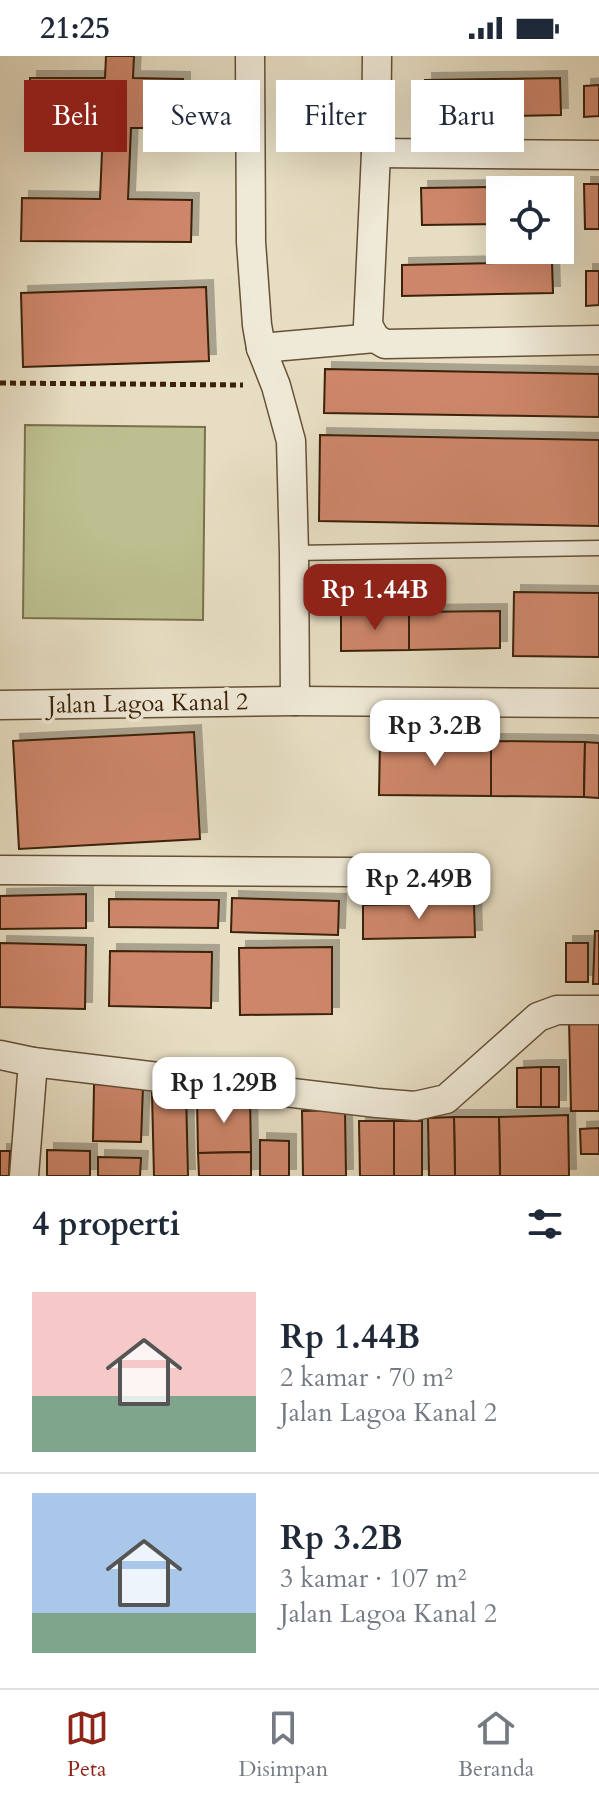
<!DOCTYPE html>
<html lang="id">
<head>
<meta charset="utf-8">
<style>
	:root { --surface:#fff; --page:#f6f6f7; --text:#1f2937; --muted:#747a83; --line:#e0e1e3; --accent:#8f2418 }
	body { margin:0; font-family:Cardo,serif; background:var(--page); color:var(--text); height:100vh; display:flex; flex-direction:column; font-size:30px; white-space:nowrap }
	* { box-sizing:border-box; margin:0 }
	p { font-size:26px; color:var(--muted) }
	.icon { flex:none; width:44px; height:44px; fill:none; stroke:currentColor; stroke-width:2; stroke-linecap:round; stroke-linejoin:round }
	.map { position:relative; height:1120px; overflow:hidden }
	.drawer { display:flex; flex-direction:column; background:var(--surface); flex:1 }
	.drawer>* { flex:none }
	.top-card { position:absolute; left:24px; top:24px; width:552px; height:72px; display:flex; gap:16px }
	.buttons { position:absolute; left:486px; top:120px; display:grid; gap:16px }
	.buttons a { display:grid; place-items:center; width:88px; height:88px; border-radius:0px; background:var(--surface); box-shadow:0 8px 32px #0002; font-size:40px }
	.price { position:absolute; translate:-50% -68px; padding:0 18px; border-radius:16px; background:#fff; color:#222; font-size:26px; line-height:52px; filter:drop-shadow(0 2px 4px #0008) }
	.price::after { content:''; position:absolute; left:50%; top:48px; width:24px; height:18px; margin-left:-12px; background:inherit; clip-path:polygon(0 0,100% 0,50% 100%) }
	.price.on { background:var(--accent); color:#fff }
	ul { padding:0; list-style:none }
	li { display:flex; align-items:center; gap:24px; height:200px; padding:0 32px }
	li+li { border-top:2px solid var(--line) }
	li span { display:grid; place-items:center; flex:none; width:224px; height:160px; border-radius:0px; color:#555 }
	li>.icon { margin-inline-start:auto }
	span .icon { width:96px; height:96px; fill:#fffc; stroke-width:1 }
	li b { font-size:34px }
	h2 { display:flex; justify-content:space-between; align-items:center; height:96px; padding:0 32px; font-size:34px }
	.pill { padding:0 28px; border-radius:0px; background:var(--surface); box-shadow:0 8px 32px #0002; font-size:28px; line-height:72px }
	.pill.on { background:var(--accent); color:#fff }
	.status { display:flex; justify-content:space-between; align-items:center; height:56px; padding:0 40px; background:var(--surface); direction:ltr }
	.status svg { height:22px; fill:currentColor }
	.dock { display:flex; justify-content:space-around; align-items:center; height:112px; border-top:2px solid var(--line); background:var(--surface); font-size:22px; color:var(--muted) }
	.dock a { display:grid; justify-items:center; gap:4px }
	.dock .on { color:var(--accent) }
	.map>svg:first-child { display:block }
</style>
</head>
<body>
<div class="status"><b>21:25</b><svg viewBox="0 0 49 12"><path d="M0 12V9h3v3zM5 12V6h3v6zM10 12V3h3v9zM15 12V0h3v12zM26 1h20v11H26zM47 4h2v5h-2z"/></svg></div>
<div class="map">
<svg width="599" height="1120" viewBox="0 0 599 1120">
	<defs>
		<filter id="shadow"><feDropShadow dx="7" dy="-7" stdDeviation="0" flood-color="#0004"/></filter>
	</defs>
	<rect width="100%" height="100%" fill="#e6ddc2"/>
	<filter id="stains"><feTurbulence type="fractalNoise" baseFrequency=".0025" numOctaves="4"/><feColorMatrix values="0 0 0 0 .2 0 0 0 0 .09 0 0 0 0 .02 0 0 0 .5 -.17"/></filter>
	<radialGradient id="worn" r=".72"><stop offset=".6" stop-color="#630" stop-opacity="0"/><stop offset="1" stop-color="#630" stop-opacity=".3"/></radialGradient>
	<!-- green -->
	<polygon fill="#bcbf8f" stroke="#7c704b" stroke-width="2" points="25,369 205,371 203,564 23,562"/>
	<!-- building -->
	<g fill="#cd866b" stroke="#3b2107" stroke-width="2" filter="url(#shadow)">
		<polygon points="106,0 134,0 133,22 183,23 183,72 131,72 128,143 192,144 191,186 21,185 22,142 100,143 103,72 29,71 30,22 105,22"/>
		<polygon points="560,22 561,59 426,62 425,24"/>
		<polygon points="599,29 599,60 584,61 584,30"/>
		<polygon points="584,128 599,128 599,173 585,173"/>
		<polygon points="553,130 553,134 500,134 500,168 422,169 421,132"/>
		<polygon points="552,206 553,237 402,240 402,209"/>
		<polygon points="586,215 599,215 599,249 586,250"/>
		<polygon points="206,231 209,305 23,311 21,237"/>
		<polygon points="325,313 599,318 599,361 324,357"/>
		<polygon points="320,379 599,384 599,470 319,465"/>
		<polygon points="514,536 599,537 599,601 513,600"/>
		<polygon points="500,555 500,592 409,594 409,556"/>
		<polygon points="409,556 409,594 341,595 341,557"/>
		<polygon points="194,676 200,783 19,793 13,685"/>
		<polygon points="380,684 491,685 491,740 379,739"/>
		<polygon points="491,685 585,686 584,741 491,740"/>
		<polygon points="585,686 599,687 599,742 584,741"/>
		<polygon points="86,838 86,872 0,873 0,840"/>
		<polygon points="232,842 339,845 338,879 231,876"/>
		<polygon points="109,843 219,844 218,872 109,871"/>
		<polygon points="474,847 475,881 363,883 363,849"/>
		<polygon points="595,875 599,875 599,928 593,928"/>
		<polygon points="0,887 86,889 85,953 0,951"/>
		<rect x="566" y="887" width="22" height="39"/>
		<polygon points="332,891 332,958 240,959 239,892"/>
		<polygon points="110,895 212,896 211,952 109,950"/>
		<polygon points="599,962 599,1055 571,1055 569,963"/>
		<polygon points="541,1011 541,1051 517,1051 517,1012"/>
		<rect x="541" y="1011" width="18" height="40"/>
		<polygon points="94,1028 143,1030 141,1086 93,1085"/>
		<polygon points="186,1036 188,1120 154,1120 152,1037"/>
		<polygon points="250,1041 251,1096 198,1097 197,1042"/>
		<polygon points="345,1054 346,1120 303,1120 302,1055"/>
		<polygon points="568,1059 569,1120 500,1120 499,1061"/>
		<polygon points="454,1061 499,1061 500,1120 455,1120"/>
		<polygon points="454,1061 455,1120 429,1120 428,1062"/>
		<polygon points="359,1065 394,1065 394,1120 360,1120"/>
		<rect x="394" y="1065" width="28" height="55"/>
		<polygon points="599,1072 599,1098 581,1098 580,1073"/>
		<polygon points="260,1084 289,1085 289,1120 260,1120"/>
		<polygon points="47,1094 90,1095 90,1120 47,1120"/>
		<polygon points="0,1095 10,1095 9,1120 0,1120"/>
		<polygon points="251,1096 251,1120 199,1120 198,1097"/>
		<polygon points="98,1101 141,1102 140,1120 98,1120"/>
	</g>
	<g fill="none" stroke-linecap="round" stroke-linejoin="round">
		<defs>
			<polyline id="lane" points="294,497 599,492"/>
			<g id="street">
				<polyline points="250,0 251,186 257,269 261,292 276,330 291,385 294,497 295,645"/>
				<polyline points="376,97 599,99"/>
				<polyline points="375,282 368,269 376,97 377,0"/>
				<polyline points="261,292 375,282 385,288 599,284"/>
				<polyline points="0,649 295,645 599,647"/>
				<polyline points="0,814 352,816"/>
				<polyline points="0,999 33,1006 377,1047 415,1050 446,1043 538,961 557,954 599,954"/>
				<polyline points="24,1120 33,1006"/>
			</g>
		</defs>
		<!-- lane casing -->
		<use href="#lane" stroke="#665036" stroke-width="17"/>
		<!-- street casing -->
		<use href="#street" stroke="#665036" stroke-width="31"/>
		<!-- path -->
		<polyline stroke="#3b2107" stroke-width="5" stroke-dasharray="6 4" stroke-linecap="butt" points="0,327 243,329"/>
		<!-- lane -->
		<use href="#lane" stroke="#efe9d7" stroke-width="14"/>
		<!-- street -->
		<use href="#street" stroke="#efe9d7" stroke-width="28"/>
	</g>
	<g text-anchor="middle" stroke-width="7" stroke-linejoin="round" paint-order="stroke">
		<!-- street labels -->
		<g font-size="24" fill="#3b2107" stroke="#efe9d7">
			<text transform="translate(148 647) rotate(-1)" y="8">Jalan Lagoa Kanal 2</text>
		</g>
	</g>
	<rect width="100%" height="100%" filter="url(#stains)"/>
	<rect width="100%" height="100%" fill="url(#worn)"/>
</svg>
<div class="buttons">
<a><svg class="icon" aria-label="locate" viewBox="0 0 24 24"><circle cx="12" cy="12" r="6"/><path d="M12 2v4M12 18v4M2 12h4M18 12h4"/></svg></a>
</div>
<b class="price on" style="left:375px;top:576px">Rp 1.44B</b>
<b class="price" style="left:435px;top:712px">Rp 3.2B</b>
<b class="price" style="left:419px;top:865px">Rp 2.49B</b>
<b class="price" style="left:224px;top:1069px">Rp 1.29B</b>
<div class="top-card">
<a class="pill on">Beli</a>
<a class="pill">Sewa</a>
<a class="pill">Filter</a>
<a class="pill">Baru</a>
</div>
</div>
<section class="drawer">
<h2>4 properti<svg class="icon" aria-label="filters" viewBox="0 0 24 24"><path d="M4 7h16M4 17h16"/><circle cx="9" cy="7" r="2"/><circle cx="15" cy="17" r="2"/></svg></h2>
<ul>
<li><span style="background:linear-gradient(#f6c9c9 65%,#7fa58c 0)"><svg class="icon" aria-label="home" viewBox="0 0 24 24"><path d="M3 11l9-7 9 7M6 9v11h12V9"/></svg></span><div><b>Rp 1.44B</b><p>2 kamar · 70 m²</p><p>Jalan Lagoa Kanal 2</p></div></li>
<li><span style="background:linear-gradient(#a9c7e8 75%,#7fa58c 0)"><svg class="icon" aria-label="home" viewBox="0 0 24 24"><path d="M3 11l9-7 9 7M6 9v11h12V9"/></svg></span><div><b>Rp 3.2B</b><p>3 kamar · 107 m²</p><p>Jalan Lagoa Kanal 2</p></div></li>
</ul>
</section>
<nav class="dock">
<a class="on"><svg class="icon" aria-label="map" viewBox="0 0 24 24"><path d="M3 6l6-2 6 2 6-2v14l-6 2-6-2-6 2zM9 4v14M15 6v14"/></svg>Peta</a>
<a><svg class="icon" aria-label="saved" viewBox="0 0 24 24"><path d="M7 4h10v16l-5-4-5 4z"/></svg>Disimpan</a>
<a><svg class="icon" aria-label="home" viewBox="0 0 24 24"><path d="M3 11l9-7 9 7M6 9v11h12V9"/></svg>Beranda</a>
</nav>
</body>
</html>
